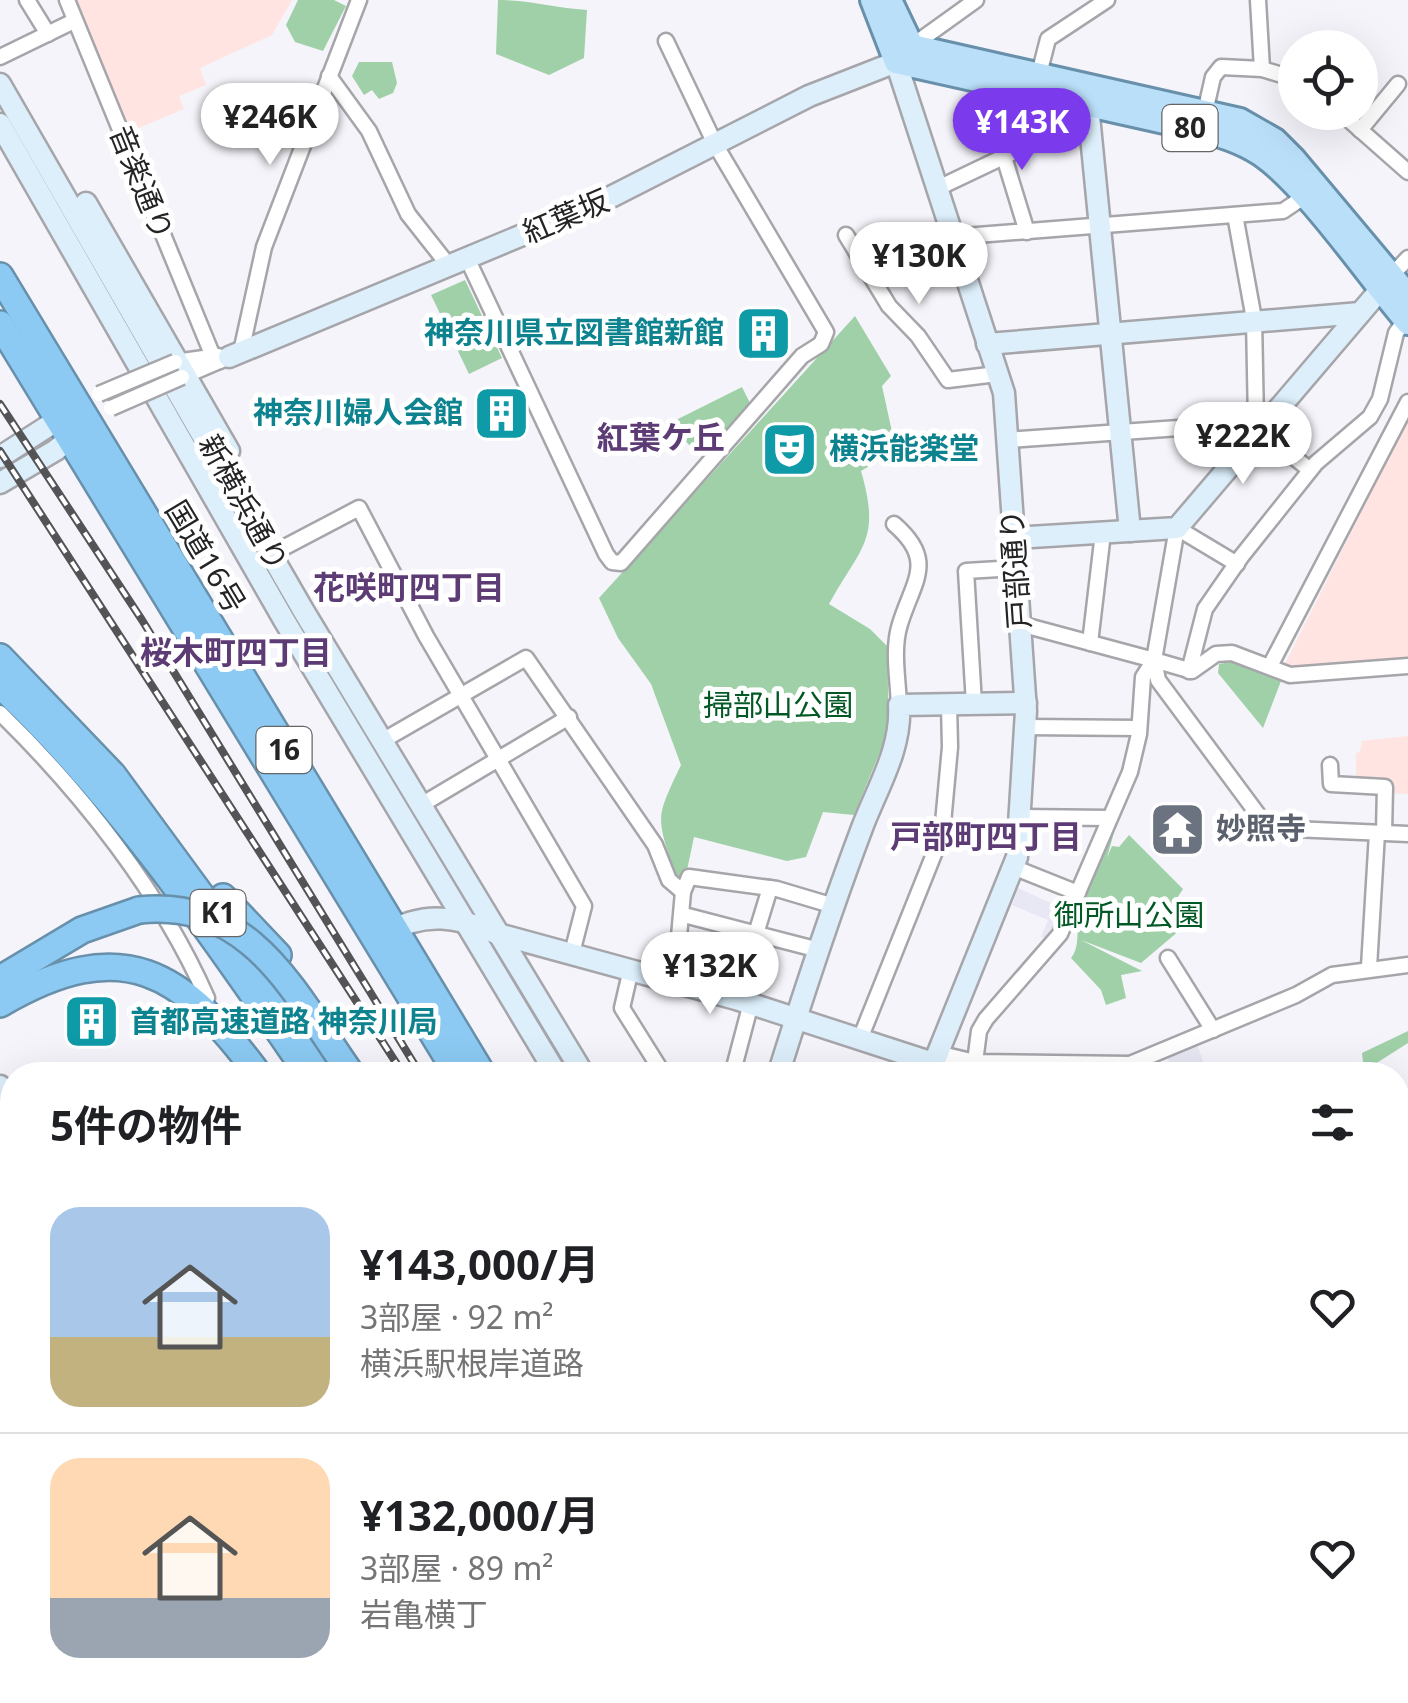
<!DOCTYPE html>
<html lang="ja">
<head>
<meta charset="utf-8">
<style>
	:root { --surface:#fff; --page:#f2f2f2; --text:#202124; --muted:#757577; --line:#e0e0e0; --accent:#7c3aed }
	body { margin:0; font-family:"Noto Sans","Noto Sans JP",sans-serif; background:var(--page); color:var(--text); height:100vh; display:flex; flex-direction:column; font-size:38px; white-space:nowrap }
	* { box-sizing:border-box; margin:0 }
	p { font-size:32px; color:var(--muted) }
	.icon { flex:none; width:55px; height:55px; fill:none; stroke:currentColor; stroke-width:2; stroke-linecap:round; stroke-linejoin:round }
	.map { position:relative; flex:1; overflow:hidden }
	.side { position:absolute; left:0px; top:1062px; width:1410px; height:642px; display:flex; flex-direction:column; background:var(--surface); border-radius:40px 40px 0 0; box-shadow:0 10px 40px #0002 }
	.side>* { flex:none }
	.buttons { position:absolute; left:1278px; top:30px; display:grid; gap:20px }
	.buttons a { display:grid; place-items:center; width:100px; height:100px; border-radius:50%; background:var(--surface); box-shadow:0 10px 40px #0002; font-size:50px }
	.price { position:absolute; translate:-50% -85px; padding:0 22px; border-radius:35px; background:#fff; color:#222; font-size:32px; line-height:65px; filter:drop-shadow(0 2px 5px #0008) }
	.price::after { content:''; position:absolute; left:50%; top:60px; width:30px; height:22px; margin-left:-15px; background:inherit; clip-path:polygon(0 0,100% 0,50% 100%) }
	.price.current { background:var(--accent); color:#fff }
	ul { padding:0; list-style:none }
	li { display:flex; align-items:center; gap:30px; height:250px; padding:0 50px }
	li+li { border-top:2px solid var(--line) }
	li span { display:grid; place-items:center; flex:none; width:280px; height:200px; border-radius:30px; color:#555 }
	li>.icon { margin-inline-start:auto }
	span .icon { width:120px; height:120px; fill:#fffc; stroke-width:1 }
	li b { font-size:42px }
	h2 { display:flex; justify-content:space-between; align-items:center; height:120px; padding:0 50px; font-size:42px }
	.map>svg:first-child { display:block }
</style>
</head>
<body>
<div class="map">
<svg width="1408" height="1703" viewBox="0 0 1408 1703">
	<rect width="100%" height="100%" fill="#f5f4fa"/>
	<!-- built -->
	<g fill="#e8e7f4">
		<polygon points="1018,888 1066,910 1052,942 1041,937 1048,920 1012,905"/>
		<polygon points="1196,1042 1208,1075 1173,1075 1167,1055"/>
	</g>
	<!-- education -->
	<g fill="#ffe4e1">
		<polygon points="73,0 292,0 272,35 200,68 206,85 179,96 184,109 129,132"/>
		<polygon points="1408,419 1408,660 1315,668 1285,664"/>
		<polygon points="1408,736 1408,794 1389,793 1356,783 1356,753 1360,752 1362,741"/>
	</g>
	<!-- green -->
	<g fill="#a0d0a8">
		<polygon points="298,0 334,0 346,6 323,51 295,42 286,25"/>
		<path d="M498,0C529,0 555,8 587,10L584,58L549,75L496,54Z"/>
		<polygon points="359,62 392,62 397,83 393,93 379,99 372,90 364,95 352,76"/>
		<polygon points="465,280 502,358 469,374 431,295"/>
		<path d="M855,316L891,376L882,386L896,450L861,471C881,540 862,545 829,604L870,629L887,646L889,730L854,815L823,812L806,857L787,861L694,837L686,875L675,877C658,816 653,823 681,765L651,684L618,638L599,598Z"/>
		<polygon points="742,387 751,405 710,451 719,437 710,427 690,446 684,439 677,441 671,432 674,421"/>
		<polygon points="1236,661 1281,681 1263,728 1218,673 1219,664"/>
		<path d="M1117,821L1107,858L1112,846L1119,847L1129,835L1183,889L1168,912L1180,930L1141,963L1081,940L1142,971L1121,975L1126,998L1106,1005L1101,990L1071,958C1079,948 1077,936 1078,921C1082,885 1101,853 1117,821Z"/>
		<polygon points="1408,1031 1408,1043 1364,1071 1362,1053"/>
	</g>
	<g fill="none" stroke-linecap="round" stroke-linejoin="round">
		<defs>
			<g id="street">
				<polyline points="27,0 48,34"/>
				<polyline points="67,0 214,359 220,361"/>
				<polyline points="1258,0 1262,69"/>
				<polyline points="912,46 976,0"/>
				<polyline points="0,57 74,21"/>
				<polyline points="1039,74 1048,39 1107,0"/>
				<polyline points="329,76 369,131 408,214 449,266"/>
				<polyline points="1205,112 1213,77 1221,67 1262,69 1295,79"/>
				<polyline points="1340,112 1408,172"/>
				<polyline points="1360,130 1398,84"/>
				<polyline points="1004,157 1027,232"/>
				<polyline points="936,189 1089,116"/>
				<polyline points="1235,215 1254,319 1256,422"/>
				<polyline points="846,235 889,306 918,336 948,380 997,374"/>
				<polyline points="467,258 606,554 612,562 621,563 802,356 821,344 826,332 715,144 666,41"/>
				<polyline points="866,267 952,237 1283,211 1308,194"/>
				<polyline points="1392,275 1408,258"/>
				<polyline points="241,352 264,247 359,0"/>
				<polyline points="175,362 218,356"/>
				<polyline points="182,377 224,359"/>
				<polyline points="1259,429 1310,470"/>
				<polyline points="1007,440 1265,422"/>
				<path d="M894,524C937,561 913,581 900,624C892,649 898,679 899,705"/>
				<polyline points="281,549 359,508 426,636 584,906 572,953"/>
				<polyline points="1020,624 1154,660 1177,528 1237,564"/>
				<polyline points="1090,643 1103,533"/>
				<polyline points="1154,660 1158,680 1268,828 1408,834"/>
				<polyline points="1154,660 1192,671 1216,654 1232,653 1290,675 1408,666"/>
				<polyline points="1270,666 1408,402"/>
				<polyline points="1189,671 1205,609 1241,557 1316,463 1370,417 1380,399 1396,333 1405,320"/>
				<polyline points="974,704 966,571 1016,568"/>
				<path d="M0,713C82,793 161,893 207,998"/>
				<polyline points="1026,727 1138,728"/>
				<polyline points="382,741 526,658 655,845 669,880 683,892"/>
				<polyline points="1330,765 1331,784 1385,787 1384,833"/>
				<polyline points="421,805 569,717"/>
				<polyline points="1020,817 1109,818"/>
				<polyline points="1013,867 1078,893"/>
				<polyline points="684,915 819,950"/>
				<polyline points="1168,958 1213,1030"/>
				<polyline points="1369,967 1377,833"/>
				<polyline points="631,969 622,1008 664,1075"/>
				<polyline points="675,981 683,892 689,877 777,889 834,906"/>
				<polyline points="736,999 770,888"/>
				<polyline points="860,1039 942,834 950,747 949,704"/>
				<polyline points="937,1053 975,1062 1130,1064 1296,995 1332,975 1408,965"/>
				<polyline points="1145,1059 1148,1075"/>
				<polyline points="975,1062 979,1031 986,1019 1060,934 1130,772 1139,734 1143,677 1154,660"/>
				<polyline points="732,1075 751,1003"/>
				<polyline points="1398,1111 1408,1109"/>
				<polyline points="1398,1204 1408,1202"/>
				<polyline points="1398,1247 1408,1294"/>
				<polyline points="1398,1314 1408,1312"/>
				<polyline points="1398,1465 1408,1503"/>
				<polyline points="1398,1547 1408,1545"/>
				<polyline points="1398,1624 1408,1621"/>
				<polyline points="1080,1692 1085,1703"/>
				<polyline points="1269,1692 1272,1703"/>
				<polyline points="966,1703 985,1692"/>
			</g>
			<g id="secondary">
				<polyline points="0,84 303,610 584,1075"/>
				<polyline points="1091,91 1089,116 1130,531"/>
				<polyline points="0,124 284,620 557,1075"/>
				<polyline points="86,203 229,451"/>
				<polyline points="987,344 1360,313"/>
				<polyline points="229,357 597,204 809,96 896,62 1004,393 1026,711 1017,857 929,1075"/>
				<polyline points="0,457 70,412"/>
				<polyline points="0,483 56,450 78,431"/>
				<polyline points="1014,538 1177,528 1391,277"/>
				<path d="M385,934C425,910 458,917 498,934L736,999L933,1063"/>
				<path d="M778,1075C804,992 831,910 862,828C877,788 902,749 899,705L1026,703"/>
				<polyline points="0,1086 12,1106"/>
				<polyline points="0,1139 12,1159"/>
				<polyline points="1398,1458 1408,1455"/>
				<polyline points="0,1578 12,1598"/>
				<polyline points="70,1692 76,1703"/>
				<polyline points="338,1692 344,1703"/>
				<polyline points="368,1692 375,1703"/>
				<polyline points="692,1692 698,1703"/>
				<polyline points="929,1692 935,1703"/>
				<polyline points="956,1692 962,1703"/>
				<polyline points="1165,1692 1172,1703"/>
				<polyline points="618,1703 635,1692"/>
			</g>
			<g id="primary">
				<path d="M872,0L896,62L1196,129C1219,135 1240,141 1260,154C1306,185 1369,278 1408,323"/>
				<polyline points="890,0 912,46 1240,120 1275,140 1294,159 1408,295"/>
			</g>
			<g id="highway">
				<polyline points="0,276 483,1075"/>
				<polyline points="0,324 458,1075"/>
				<polyline points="0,657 113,775 333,1075"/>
				<path d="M0,685C120,798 216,940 309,1075"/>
				<polyline points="223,897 278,955"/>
				<polyline points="0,979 82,930 139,910"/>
				<path d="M0,1004C123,932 182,971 259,1075"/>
				<polyline points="716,1692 722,1703"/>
				<polyline points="739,1692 746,1703"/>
				<polyline points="835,1692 842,1703"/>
				<polyline points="859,1692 866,1703"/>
				<polyline points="1363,1703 1393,1692"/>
			</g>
		</defs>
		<!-- street casing -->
		<use href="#street" stroke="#a6a5aa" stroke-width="19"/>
		<!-- secondary casing -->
		<use href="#secondary" stroke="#a6a5aa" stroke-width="25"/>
		<!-- primary casing -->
		<use href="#primary" stroke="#6890ab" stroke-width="28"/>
		<!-- highway casing -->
		<use href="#highway" stroke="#6890ab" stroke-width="30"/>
		<!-- street -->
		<use href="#street" stroke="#fff" stroke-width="14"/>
		<!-- secondary -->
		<use href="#secondary" stroke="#dceffb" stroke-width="20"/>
		<!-- primary -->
		<use href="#primary" stroke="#badff8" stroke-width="22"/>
		<!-- highway -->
		<use href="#highway" stroke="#8ccaf3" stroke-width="25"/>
		<defs>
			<g id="rail">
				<polyline points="0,404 142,620 421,1075"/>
				<polyline points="0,451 404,1075"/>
				<polyline points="763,1692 769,1703"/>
				<polyline points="794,1692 800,1703"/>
			</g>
		</defs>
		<!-- rail casing -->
		<use href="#rail" stroke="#545457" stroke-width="8"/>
		<!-- rail -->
		<use href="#rail" stroke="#fff" stroke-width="4" stroke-dasharray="11" stroke-linecap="butt"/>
		<defs>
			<g id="street-bridge">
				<polyline points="99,394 175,362"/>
				<polyline points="111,408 182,377"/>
			</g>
			<path id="highway-bridge" d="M139,910C253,898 295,995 352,1075"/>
		</defs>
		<!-- street-bridge casing -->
		<use href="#street-bridge" stroke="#a6a5aa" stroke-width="19" stroke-linecap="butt"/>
		<!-- highway-bridge casing -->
		<use href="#highway-bridge" stroke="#6890ab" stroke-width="30" stroke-linecap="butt"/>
		<!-- street-bridge -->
		<use href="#street-bridge" stroke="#fff" stroke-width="14"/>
		<!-- highway-bridge -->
		<use href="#highway-bridge" stroke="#8ccaf3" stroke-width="25"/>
	</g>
	<!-- icons -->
	<defs>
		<symbol id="building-square" viewBox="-11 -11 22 22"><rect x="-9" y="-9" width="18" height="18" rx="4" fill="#0f9aa8" stroke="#fff"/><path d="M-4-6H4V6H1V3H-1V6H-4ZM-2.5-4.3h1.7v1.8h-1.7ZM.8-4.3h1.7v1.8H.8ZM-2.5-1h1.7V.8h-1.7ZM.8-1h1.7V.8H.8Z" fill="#fff"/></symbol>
		<symbol id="theatre-square" viewBox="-11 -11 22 22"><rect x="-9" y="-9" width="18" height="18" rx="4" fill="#0f9aa8" stroke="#fff"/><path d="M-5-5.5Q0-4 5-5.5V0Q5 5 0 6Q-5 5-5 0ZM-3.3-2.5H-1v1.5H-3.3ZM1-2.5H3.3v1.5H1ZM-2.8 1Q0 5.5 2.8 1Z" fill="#fff"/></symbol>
		<symbol id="temple-square" viewBox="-11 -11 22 22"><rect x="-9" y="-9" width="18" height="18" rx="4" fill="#6b7280" stroke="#fff"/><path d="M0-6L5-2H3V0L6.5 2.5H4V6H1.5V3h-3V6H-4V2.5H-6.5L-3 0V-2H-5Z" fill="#fff"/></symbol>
	</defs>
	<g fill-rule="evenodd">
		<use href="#building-square" x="732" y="302" width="63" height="63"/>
		<use href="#building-square" x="470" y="382" width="63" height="63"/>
		<use href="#theatre-square" x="758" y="418" width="63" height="63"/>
		<use href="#temple-square" x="1146" y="798" width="63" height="63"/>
		<use href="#building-square" x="60" y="990" width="63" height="63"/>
	</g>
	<g text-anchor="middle" stroke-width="10" stroke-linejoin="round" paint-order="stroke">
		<!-- shield labels -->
		<g fill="#fff" stroke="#666667" stroke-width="2.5">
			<rect x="1162.5" y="105" width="55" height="46" rx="8"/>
			<rect x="256.5" y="727" width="55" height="46" rx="8"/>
			<rect x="190.5" y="890" width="55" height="46" rx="8"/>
		</g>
		<g font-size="28" font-weight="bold" fill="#242426">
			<text x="1190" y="138">80</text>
			<text x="284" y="760">16</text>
			<text x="218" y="923">K1</text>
		</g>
		<!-- street labels -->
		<g font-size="30" fill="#242426" stroke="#fff">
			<text transform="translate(141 183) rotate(68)" y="10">音楽通り</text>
			<text transform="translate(566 217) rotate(-23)" y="10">紅葉坂</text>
			<text transform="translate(243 503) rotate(61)" y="10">新横浜通り</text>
			<text transform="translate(205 557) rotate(59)" y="10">国道16号</text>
			<text transform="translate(1016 569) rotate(-94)" y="10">戸部通り</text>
		</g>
		<!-- culture labels -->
		<g font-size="30" font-weight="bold" fill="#0d838f" stroke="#fff" text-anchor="end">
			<text x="724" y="343">神奈川県立図書館新館</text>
			<text x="463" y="423">神奈川婦人会館</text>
			<text x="829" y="459" text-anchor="start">横浜能楽堂</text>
			<text x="130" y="1032" text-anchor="start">首都高速道路 神奈川局</text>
		</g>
		<!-- park labels -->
		<g font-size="30" fill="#035925" stroke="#fff">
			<text x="778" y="716">掃部山公園</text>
			<text x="1129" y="926">御所山公園</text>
		</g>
		<!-- worship labels -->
		<g font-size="30" font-weight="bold" fill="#5b616d" stroke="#fff" text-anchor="start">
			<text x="1216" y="839">妙照寺</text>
		</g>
		<!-- neighbourhood labels -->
		<g font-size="32" font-weight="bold" fill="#5d3b75" stroke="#fff">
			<text x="661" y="449">紅葉ケ丘</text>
			<text x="409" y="599">花咲町四丁目</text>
			<text x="236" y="664">桜木町四丁目</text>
			<text x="986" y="848">戸部町四丁目</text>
		</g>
	</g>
</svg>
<div class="buttons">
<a><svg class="icon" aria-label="locate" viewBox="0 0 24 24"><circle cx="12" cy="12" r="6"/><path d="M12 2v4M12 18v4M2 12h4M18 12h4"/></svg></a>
</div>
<b class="price" style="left:270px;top:168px">¥246K</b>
<b class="price current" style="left:1022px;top:173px">¥143K</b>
<b class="price" style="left:919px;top:307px">¥130K</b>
<b class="price" style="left:1243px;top:487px">¥222K</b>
<b class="price" style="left:710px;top:1017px">¥132K</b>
<section class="side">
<h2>5件の物件<svg class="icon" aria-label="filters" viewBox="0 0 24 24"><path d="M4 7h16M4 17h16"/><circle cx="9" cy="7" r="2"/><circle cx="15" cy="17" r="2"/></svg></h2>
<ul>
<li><span style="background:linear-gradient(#a9c7e8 65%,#c2b280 0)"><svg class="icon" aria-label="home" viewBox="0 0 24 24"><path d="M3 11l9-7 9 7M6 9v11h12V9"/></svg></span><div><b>¥143,000/月</b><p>3部屋 · 92 m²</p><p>横浜駅根岸道路</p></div><svg class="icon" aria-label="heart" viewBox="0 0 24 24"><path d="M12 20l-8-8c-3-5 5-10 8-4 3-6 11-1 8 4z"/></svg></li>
<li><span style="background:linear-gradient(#ffd9b3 70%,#9aa5b1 0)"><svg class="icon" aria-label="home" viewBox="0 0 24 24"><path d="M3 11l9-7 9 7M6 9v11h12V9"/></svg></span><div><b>¥132,000/月</b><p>3部屋 · 89 m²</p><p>岩亀横丁</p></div><svg class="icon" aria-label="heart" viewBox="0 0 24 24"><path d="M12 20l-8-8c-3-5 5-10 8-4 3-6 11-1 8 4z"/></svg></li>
</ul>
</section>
</div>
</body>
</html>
